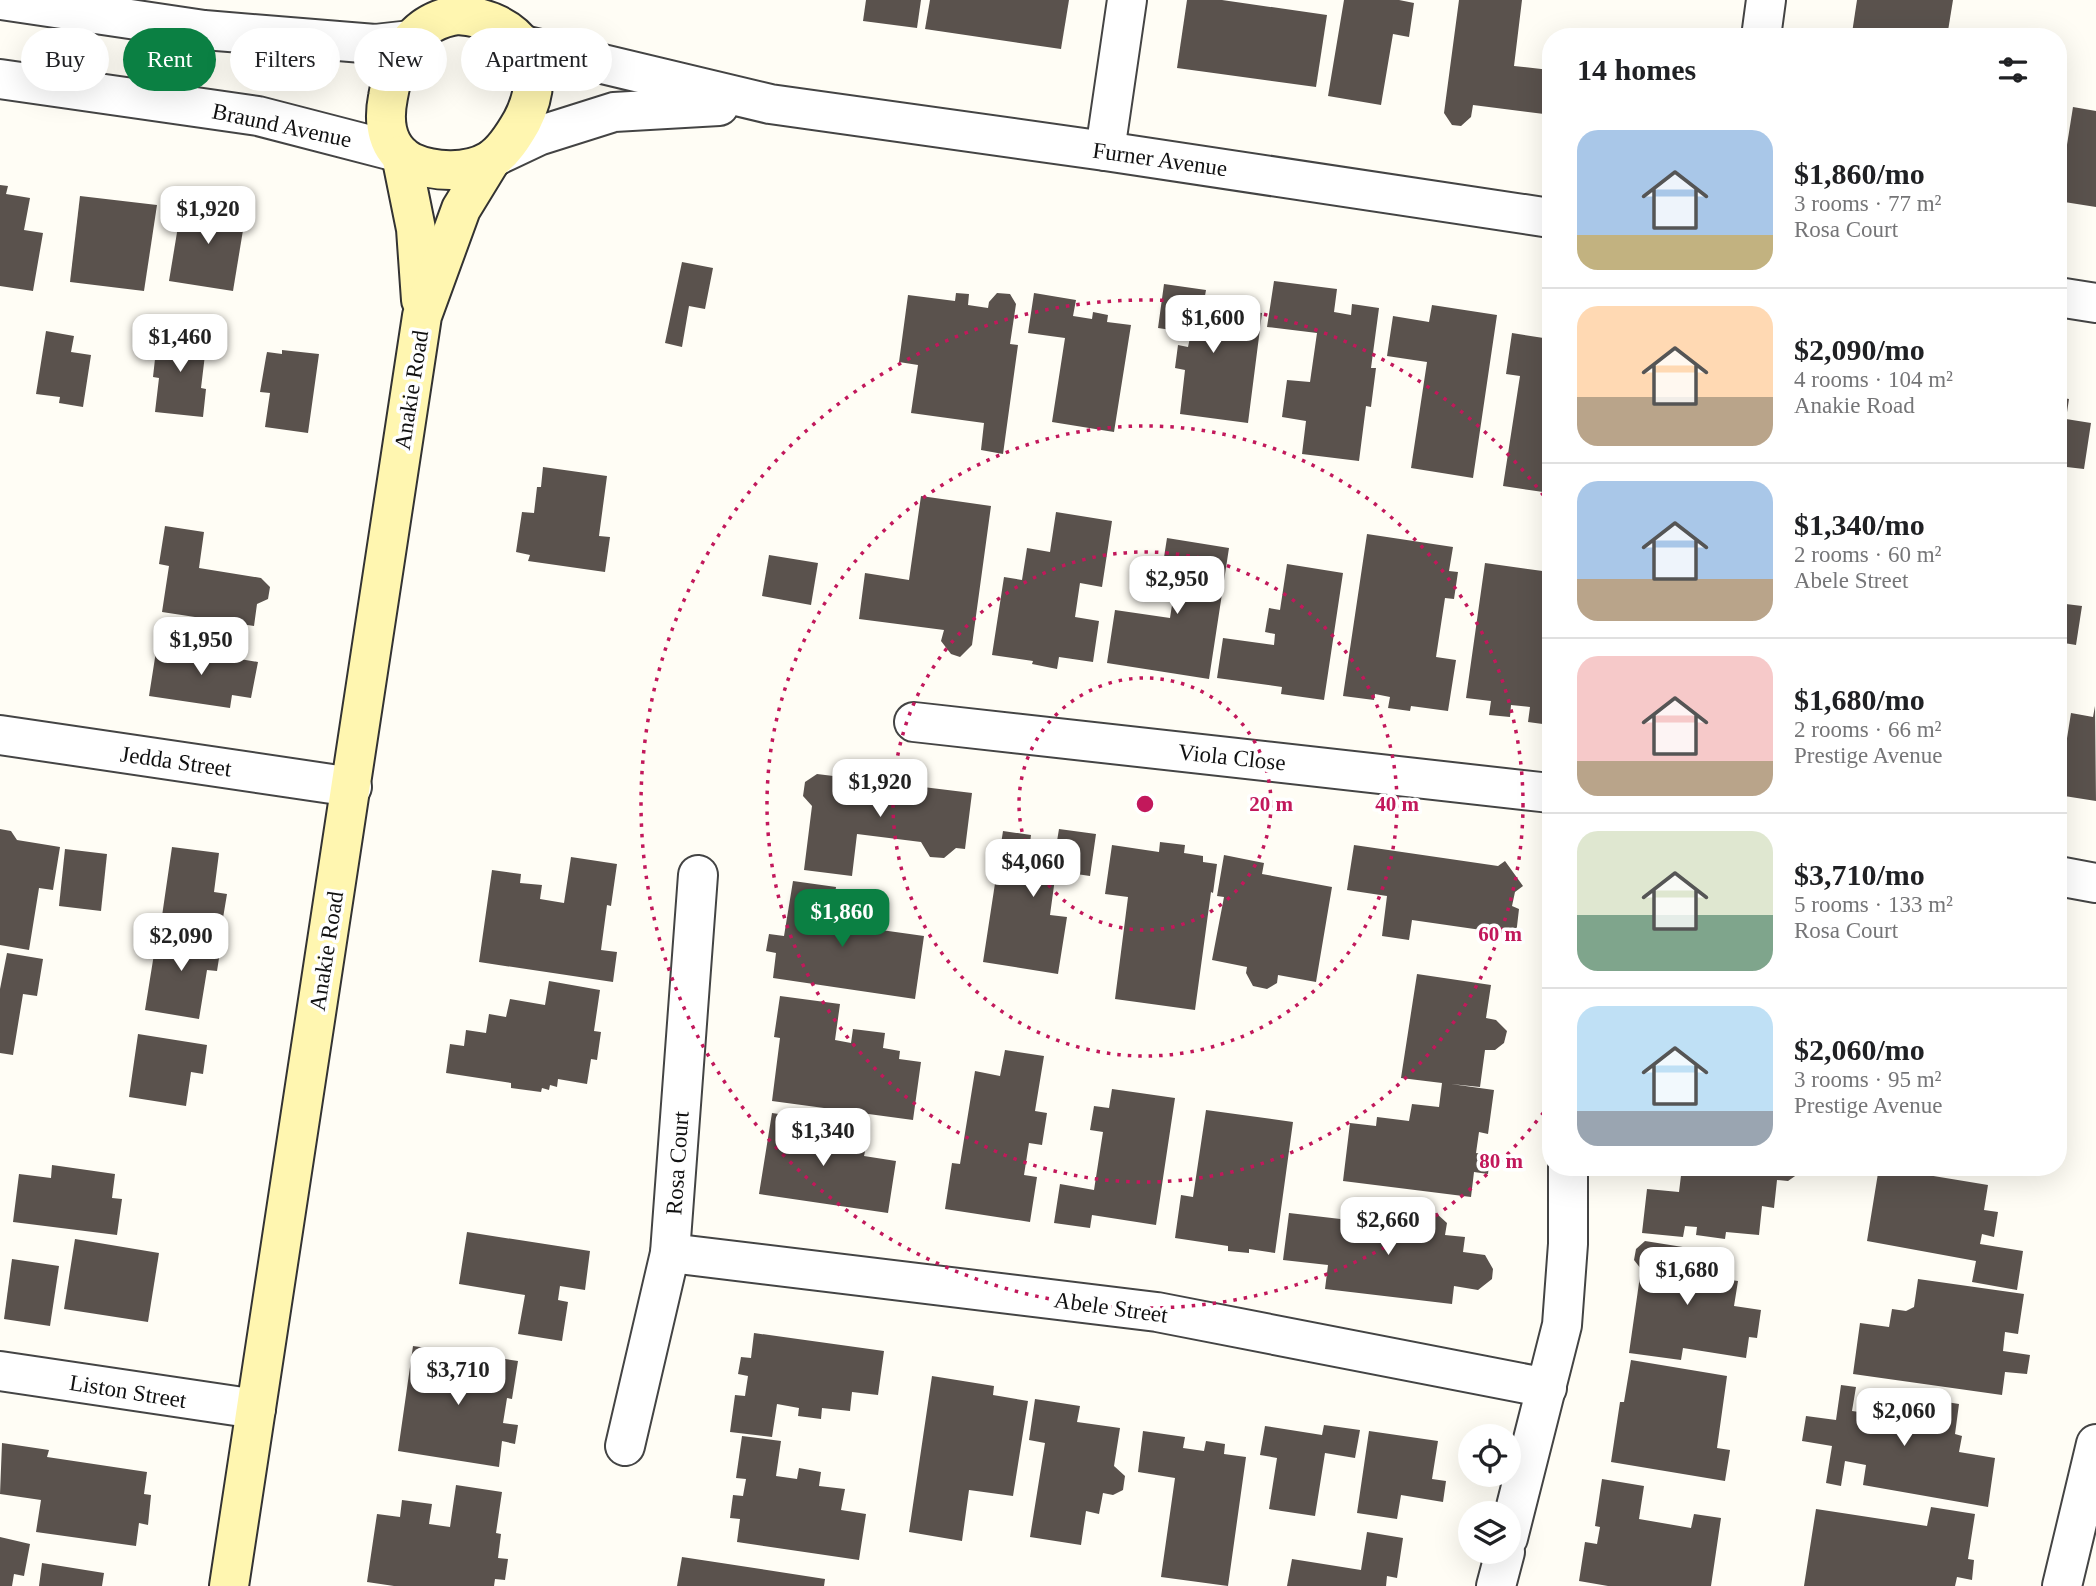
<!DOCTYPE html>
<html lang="en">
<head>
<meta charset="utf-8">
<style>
	:root { --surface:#fff; --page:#f2f2f2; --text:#202124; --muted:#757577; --line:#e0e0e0; --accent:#0b8043 }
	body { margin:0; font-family:Georgia,serif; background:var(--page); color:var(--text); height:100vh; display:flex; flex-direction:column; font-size:26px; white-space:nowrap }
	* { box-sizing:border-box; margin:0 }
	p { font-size:23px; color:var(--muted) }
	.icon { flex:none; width:38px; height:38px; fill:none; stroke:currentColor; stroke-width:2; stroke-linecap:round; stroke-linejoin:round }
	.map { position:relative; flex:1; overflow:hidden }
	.side { position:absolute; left:1542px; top:28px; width:525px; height:1148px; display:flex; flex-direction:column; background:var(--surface); border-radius:28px; box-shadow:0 7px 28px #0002 }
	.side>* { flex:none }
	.hud { position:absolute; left:21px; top:28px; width:665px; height:63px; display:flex; gap:14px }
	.fabs { position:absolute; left:1458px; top:1424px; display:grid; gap:14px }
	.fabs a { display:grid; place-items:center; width:63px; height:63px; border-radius:50%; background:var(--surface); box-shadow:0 7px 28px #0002; font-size:35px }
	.price { position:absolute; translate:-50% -60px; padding:0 16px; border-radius:14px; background:#fff; color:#222; font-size:23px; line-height:46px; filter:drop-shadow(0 2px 4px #0008) }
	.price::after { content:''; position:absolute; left:50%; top:42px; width:21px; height:16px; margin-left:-10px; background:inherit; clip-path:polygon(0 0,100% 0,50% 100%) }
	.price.selected { background:var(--accent); color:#fff }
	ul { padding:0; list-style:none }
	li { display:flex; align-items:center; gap:21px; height:175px; padding:0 35px }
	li+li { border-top:2px solid var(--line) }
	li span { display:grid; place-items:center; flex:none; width:196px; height:140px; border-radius:21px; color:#555 }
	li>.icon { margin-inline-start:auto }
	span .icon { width:84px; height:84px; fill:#fffc; stroke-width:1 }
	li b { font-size:30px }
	h2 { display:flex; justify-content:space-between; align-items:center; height:84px; padding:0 35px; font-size:30px }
	.chip { padding:0 24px; border-radius:32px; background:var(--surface); box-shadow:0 7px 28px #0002; font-size:24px; line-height:63px }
	.chip.selected { background:var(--accent); color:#fff }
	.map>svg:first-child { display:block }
</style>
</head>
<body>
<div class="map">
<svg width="2096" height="1586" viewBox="0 0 2096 1586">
	<rect width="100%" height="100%" fill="#fffdf5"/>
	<!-- building -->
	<g fill="#5a524d">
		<polygon points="866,0 921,0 917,28 863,21"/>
		<polygon points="930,0 1069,0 1061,49 925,29"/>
		<polygon points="1187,0 1222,0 1327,15 1316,87 1177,68"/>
		<polygon points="1344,0 1399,0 1414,3 1409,37 1393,34 1381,105 1328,96"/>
		<polygon points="1459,0 1522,0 1514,66 1550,70 1544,114 1473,105 1471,117 1461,126 1452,125 1444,113"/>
		<polygon points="1857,0 1953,0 1947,37 1879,37 1852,33"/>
		<polygon points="2073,107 2096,111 2096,207 2058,201"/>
		<polygon points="0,185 8,186 6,194 30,198 24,230 43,233 33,291 0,286"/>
		<polygon points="80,196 157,205 144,291 70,282"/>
		<polygon points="182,202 246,212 233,291 169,281"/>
		<polygon points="682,262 713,268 705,309 689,306 682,347 665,343"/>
		<polygon points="1274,281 1337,289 1334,312 1351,315 1352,304 1379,308 1371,368 1376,368 1371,407 1366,406 1359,461 1302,454 1306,421 1282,417 1287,380 1310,382 1317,333 1267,327"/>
		<polygon points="1164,284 1206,290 1202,313 1222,316 1223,308 1262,313 1248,423 1180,414 1185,370 1175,368 1178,345 1188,347 1191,333 1158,328"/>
		<polygon points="956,293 969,294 968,305 988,308 989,302 997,293 1010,294 1016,304 1010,344 1018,345 1003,454 981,450 984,423 911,413 918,365 899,362 908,295 955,301"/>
		<polygon points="1034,293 1076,300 1073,316 1092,319 1093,312 1108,315 1107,322 1131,325 1114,432 1052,422 1065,338 1028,333"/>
		<polygon points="1432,305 1497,315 1473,478 1411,468 1427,362 1387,356 1393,316 1429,322"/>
		<polygon points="46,331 74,336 71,352 91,355 83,407 59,403 60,397 36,394"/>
		<polygon points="158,332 207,338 201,388 206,389 203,417 155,412 159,378 153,377"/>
		<polygon points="1512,333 1550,339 1550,493 1503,486 1520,376 1506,374"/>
		<polygon points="282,350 319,354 308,433 265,427 270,393 260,392 266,357 267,352 282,354"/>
		<polygon points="2058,397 2069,399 2066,419 2091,423 2084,469 2058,466"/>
		<polygon points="543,467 607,476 599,536 610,537 605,572 528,561 530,555 516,552 522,512 534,513 537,487 541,487"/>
		<polygon points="921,496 991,506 972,645 960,657 951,654 941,641 944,630 859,619 865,573 909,580"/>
		<polygon points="1056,512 1112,521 1102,587 1080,583 1075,617 1099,621 1093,662 1059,657 1057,669 1032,664 1033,661 992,655 1004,577 1022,580 1027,548 1050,552"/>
		<polygon points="165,526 204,532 199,568 261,578 270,587 268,599 257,604 254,626 162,612 169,566 159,564"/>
		<polygon points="1367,534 1453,547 1449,571 1458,572 1454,599 1445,598 1436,657 1456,660 1448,711 1411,706 1410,711 1388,708 1390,697 1375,694 1374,700 1343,696"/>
		<polygon points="1167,538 1229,548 1209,679 1107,663 1115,610 1170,618 1177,572 1162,570"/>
		<polygon points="769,555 818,563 811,605 762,596"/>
		<polygon points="1485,563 1550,572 1550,725 1528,722 1530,707 1511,705 1510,717 1489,715 1491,701 1466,698"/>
		<polygon points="1287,564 1343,573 1324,700 1281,694 1282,687 1217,678 1223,638 1274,645 1275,634 1265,632 1269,608 1280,610"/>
		<polygon points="2058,603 2082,606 2076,645 2058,642"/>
		<polygon points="157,645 258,662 251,698 232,695 230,708 149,696"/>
		<polygon points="2095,706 2096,801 2058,795 2071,713 2093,717"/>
		<polygon points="817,774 972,793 965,849 956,848 944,858 930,857 921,842 857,834 852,876 804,870 812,806 803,796 805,782"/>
		<polygon points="0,829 11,831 17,840 60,847 53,890 39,888 29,950 0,945"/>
		<polygon points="1059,829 1096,834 1090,876 1056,871 1050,915 1067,917 1058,974 983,962 1003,831 1031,835 1030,843 1056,847"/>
		<polygon points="1160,842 1185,845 1184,853 1203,856 1203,862 1217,864 1213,893 1211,892 1195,1010 1115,999 1128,897 1105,894 1112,845 1159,852"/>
		<polygon points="1354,845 1498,866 1505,861 1523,886 1515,892 1512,906 1519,909 1516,935 1412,920 1409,940 1382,936 1387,896 1347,890"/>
		<polygon points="172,847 219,853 214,892 227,894 222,924 162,916"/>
		<polygon points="65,849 107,854 101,911 59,906"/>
		<polygon points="1224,855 1264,863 1262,874 1332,887 1316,982 1278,975 1277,983 1267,989 1253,986 1246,973 1247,967 1212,960 1224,897 1217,896"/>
		<polygon points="571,857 617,864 611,906 607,905 601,950 617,952 613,982 479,962 492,870 521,874 520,883 542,885 540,899 564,903"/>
		<polygon points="793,881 836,887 831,923 924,936 915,999 773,978 776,953 766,951 769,934 784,936"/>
		<polygon points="158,929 222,939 217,971 207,970 199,1019 145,1010"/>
		<polygon points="7,953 43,959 37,996 23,994 13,1055 0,1053 0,989"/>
		<polygon points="2058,962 2065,973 2064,982 2058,987"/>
		<polygon points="1417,974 1491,985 1486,1018 1496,1020 1507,1031 1504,1043 1495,1050 1485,1050 1480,1087 1451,1084 1494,1090 1488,1134 1479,1132 1476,1153 1490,1155 1488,1174 1474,1172 1471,1197 1343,1181 1350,1123 1376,1126 1377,1117 1409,1121 1412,1104 1439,1107 1442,1083 1401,1078"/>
		<polygon points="549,981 600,990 594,1031 601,1032 597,1060 591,1059 587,1084 558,1079 557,1087 550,1085 549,1090 542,1088 541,1092 511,1088 511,1083 446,1073 450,1044 464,1046 466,1030 486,1033 489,1014 506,1017 510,999 545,1005"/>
		<polygon points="780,996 840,1004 835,1040 851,1043 853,1029 885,1033 883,1048 900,1051 899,1059 921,1062 913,1120 772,1101 780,1038 774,1037"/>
		<polygon points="138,1034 207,1045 203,1074 191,1072 186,1106 129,1097"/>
		<polygon points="1005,1050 1044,1056 1035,1111 1047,1113 1042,1145 1029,1143 1024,1175 1037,1177 1030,1222 945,1209 952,1163 960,1164 975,1071 1000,1076"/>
		<polygon points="1112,1089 1175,1098 1156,1225 1092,1215 1090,1228 1054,1223 1060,1184 1094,1190 1103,1132 1090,1130 1094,1106 1109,1108"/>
		<polygon points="1206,1110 1293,1122 1275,1253 1249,1249 1249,1253 1228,1251 1228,1246 1175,1238 1181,1195 1193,1197"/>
		<polygon points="772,1113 821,1120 818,1140 866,1147 864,1156 896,1161 888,1213 759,1194"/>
		<polygon points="52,1165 115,1174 112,1198 122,1199 117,1235 13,1222 19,1174 51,1178"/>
		<polygon points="1682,1167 1798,1167 1798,1174 1788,1181 1777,1180 1774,1208 1762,1206 1759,1235 1726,1232 1725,1239 1696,1235 1697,1227 1685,1226 1683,1237 1642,1233 1647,1189 1679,1192"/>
		<polygon points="1879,1167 1988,1185 1984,1210 1998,1212 1994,1237 1982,1234 1980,1244 2023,1251 2017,1290 1972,1282 1976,1261 1867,1241"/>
		<polygon points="1421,1211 1436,1213 1447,1223 1445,1235 1465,1237 1463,1252 1485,1255 1493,1269 1492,1279 1478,1290 1454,1286 1452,1304 1325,1289 1328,1265 1283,1260 1289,1213 1409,1227 1411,1220"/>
		<polygon points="467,1232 590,1251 585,1290 560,1286 558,1300 568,1302 562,1341 518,1334 525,1295 459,1284"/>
		<polygon points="75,1239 159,1253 148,1322 64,1309"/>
		<polygon points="1645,1241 1689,1248 1688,1257 1720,1262 1717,1278 1738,1281 1734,1306 1761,1310 1757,1338 1749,1337 1746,1358 1683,1348 1681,1360 1629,1353 1641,1269 1634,1260 1636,1249"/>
		<polygon points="12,1259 59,1266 50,1326 4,1319"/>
		<polygon points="1918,1279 2024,1294 2018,1334 2005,1332 2003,1351 2030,1355 2027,1374 2005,1372 2002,1395 1853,1374 1860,1323 1889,1327 1892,1309 1906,1311 1914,1307"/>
		<polygon points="754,1333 884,1351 878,1395 852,1392 850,1411 822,1408 821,1419 798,1416 799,1408 777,1404 772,1437 730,1432 735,1395 745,1396 748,1376 738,1374 741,1357 751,1358"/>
		<polygon points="413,1346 463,1353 459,1377 470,1379 474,1354 518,1361 512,1399 507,1398 503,1423 518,1425 515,1444 502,1441 499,1467 398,1451"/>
		<polygon points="1631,1360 1727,1376 1717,1448 1730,1450 1725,1481 1611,1462 1620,1402 1624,1402"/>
		<polygon points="932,1376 994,1386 993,1395 1028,1401 1013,1496 969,1490 962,1541 909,1532"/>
		<polygon points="1841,1385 1856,1387 1852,1411 1874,1414 1878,1391 1959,1404 1955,1434 1962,1436 1959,1452 1995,1458 1988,1507 1863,1485 1866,1465 1845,1461 1841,1486 1826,1483 1832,1446 1802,1441 1806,1416 1836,1420"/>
		<polygon points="1035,1399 1080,1406 1077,1422 1120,1428 1114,1466 1125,1476 1123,1490 1113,1495 1103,1493 1099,1514 1086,1511 1081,1545 1030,1537 1045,1443 1029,1440"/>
		<polygon points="1324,1425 1360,1430 1355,1458 1325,1453 1315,1516 1269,1509 1277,1458 1260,1455 1265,1426 1322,1435"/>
		<polygon points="1143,1431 1185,1437 1183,1448 1204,1451 1206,1441 1225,1444 1224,1454 1246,1457 1228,1586 1161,1577 1175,1478 1138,1472"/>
		<polygon points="1369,1431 1438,1441 1432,1479 1446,1481 1443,1502 1401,1495 1397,1519 1357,1513"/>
		<polygon points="742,1436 781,1441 776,1476 797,1479 799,1468 821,1472 819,1486 845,1489 841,1510 866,1514 859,1560 737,1542 740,1519 730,1518 733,1495 743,1496 746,1479 736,1478"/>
		<polygon points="2,1443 49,1450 47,1457 147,1472 144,1494 151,1495 148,1525 139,1523 136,1546 36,1532 41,1500 0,1494"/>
		<polygon points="1602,1479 1644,1486 1639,1519 1691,1528 1694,1514 1721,1518 1711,1586 1608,1586 1579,1581 1585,1542 1597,1544 1600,1527 1595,1526"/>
		<polygon points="456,1485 502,1492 496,1533 501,1534 498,1558 508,1559 505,1580 495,1579 494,1586 394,1586 367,1582 377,1514 400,1517 402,1500 432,1504 429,1524 450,1527"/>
		<polygon points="1931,1507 1975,1514 1968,1559 1974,1560 1972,1580 1957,1577 1955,1586 1804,1586 1816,1509 1927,1526"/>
		<polygon points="1367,1532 1403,1538 1397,1578 1387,1576 1386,1586 1287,1586 1292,1559 1361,1570"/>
		<polygon points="0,1537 30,1544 24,1576 14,1574 12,1586 0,1586"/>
		<polygon points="682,1557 825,1579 824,1586 677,1586"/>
		<polygon points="42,1563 104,1573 102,1586 39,1586"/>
	</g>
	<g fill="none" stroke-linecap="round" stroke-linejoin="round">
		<defs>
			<g id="minor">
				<polyline points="1761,37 1766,0"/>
				<polyline points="1105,151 1127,0"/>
				<polyline points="914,722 1550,793"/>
				<polyline points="0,735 352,787"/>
				<polyline points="2058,876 2096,883"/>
				<polyline points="670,1253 1157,1312 1547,1388"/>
				<polyline points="0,1371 256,1409"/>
				<polyline points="625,1446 670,1253 698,875"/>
				<polyline points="1508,1538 1562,1325 1568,1244 1568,1167"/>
				<polyline points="1496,1586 1505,1552"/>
				<polyline points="2062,1586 2096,1444"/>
			</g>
			<g id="tertiary">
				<polyline points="2,0 204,30 375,44 411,40"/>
				<polyline points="523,45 770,104 1105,151 1550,218"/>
				<polyline points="0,79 258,116 397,152"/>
				<polyline points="496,156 538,136 614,112 719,106"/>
				<polyline points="2058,297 2096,303"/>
			</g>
			<g id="secondary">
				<path d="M458,15C519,19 552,63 522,121C514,135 503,153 489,161C467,174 433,172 411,162C386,149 383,122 388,97C395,56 414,21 458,15Z"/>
				<polyline points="401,155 416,229 421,300"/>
				<polyline points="229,1586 422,316 461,209 491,160"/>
			</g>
		</defs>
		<!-- minor casing -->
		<use href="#minor" stroke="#444" stroke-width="42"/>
		<!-- tertiary casing -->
		<use href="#tertiary" stroke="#444" stroke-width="42"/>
		<!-- secondary casing -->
		<use href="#secondary" stroke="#333" stroke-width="42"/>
		<!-- minor -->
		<use href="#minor" stroke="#fff" stroke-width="38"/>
		<!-- tertiary -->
		<use href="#tertiary" stroke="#fff" stroke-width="38"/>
		<!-- secondary -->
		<use href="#secondary" stroke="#fff6b0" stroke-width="38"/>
	</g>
	<!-- distance rings -->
	<g fill="none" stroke="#c2185b" stroke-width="3.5" stroke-dasharray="3.5 7">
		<circle cx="1145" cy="804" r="126"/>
		<circle cx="1145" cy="804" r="252"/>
		<circle cx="1145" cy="804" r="378"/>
		<path d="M1550 1104A504 504 0 1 1 1550 504"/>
	</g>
	<g text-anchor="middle" stroke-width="7" stroke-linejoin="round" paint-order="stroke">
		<!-- street labels -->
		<g font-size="23" fill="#111" stroke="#fff">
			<text transform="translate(282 125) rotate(12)" y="8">Braund Avenue</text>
			<text transform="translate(1160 159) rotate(8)" y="8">Furner Avenue</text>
			<text transform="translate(411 390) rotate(-81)" y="8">Anakie Road</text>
			<text transform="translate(1232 757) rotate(6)" y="8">Viola Close</text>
			<text transform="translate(176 761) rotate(8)" y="8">Jedda Street</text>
			<text transform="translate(326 951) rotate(-81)" y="8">Anakie Road</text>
			<text transform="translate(677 1163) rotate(-86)" y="8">Rosa Court</text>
			<text transform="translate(1111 1307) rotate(8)" y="8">Abele Street</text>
			<text transform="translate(128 1391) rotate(9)" y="8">Liston Street</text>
		</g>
	</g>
	<circle cx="1145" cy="804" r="10" fill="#c2185b" stroke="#fff" stroke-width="3.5"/>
	<g font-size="21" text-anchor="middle" font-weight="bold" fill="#c2185b" stroke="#fff" stroke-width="7" stroke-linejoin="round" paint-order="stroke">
		<text x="1271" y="811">20 m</text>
		<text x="1397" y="811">40 m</text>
		<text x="1500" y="941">60 m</text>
		<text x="1501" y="1168">80 m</text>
	</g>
</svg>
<div class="fabs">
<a><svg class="icon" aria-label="locate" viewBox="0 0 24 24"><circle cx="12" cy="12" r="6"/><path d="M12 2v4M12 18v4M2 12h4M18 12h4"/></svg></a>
<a><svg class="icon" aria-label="layers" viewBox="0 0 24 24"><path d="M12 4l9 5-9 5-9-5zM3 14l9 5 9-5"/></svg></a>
</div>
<b class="price" style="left:208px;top:246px">$1,920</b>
<b class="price" style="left:1213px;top:355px">$1,600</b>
<b class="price" style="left:180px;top:374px">$1,460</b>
<b class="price" style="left:1177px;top:616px">$2,950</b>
<b class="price" style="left:201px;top:677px">$1,950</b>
<b class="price" style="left:880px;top:819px">$1,920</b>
<b class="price" style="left:1033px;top:899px">$4,060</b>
<b class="price selected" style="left:842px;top:949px">$1,860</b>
<b class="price" style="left:181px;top:973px">$2,090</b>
<b class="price" style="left:823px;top:1168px">$1,340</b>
<b class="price" style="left:1388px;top:1257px">$2,660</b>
<b class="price" style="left:1687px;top:1307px">$1,680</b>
<b class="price" style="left:458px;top:1407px">$3,710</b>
<b class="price" style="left:1904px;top:1448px">$2,060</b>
<div class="hud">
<a class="chip">Buy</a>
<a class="chip selected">Rent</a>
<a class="chip">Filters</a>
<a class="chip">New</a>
<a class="chip">Apartment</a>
</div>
<section class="side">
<h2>14 homes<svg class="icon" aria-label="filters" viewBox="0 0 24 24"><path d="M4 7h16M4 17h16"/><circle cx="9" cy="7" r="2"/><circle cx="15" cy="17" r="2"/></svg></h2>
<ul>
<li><span style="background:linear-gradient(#a9c7e8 75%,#c2b280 0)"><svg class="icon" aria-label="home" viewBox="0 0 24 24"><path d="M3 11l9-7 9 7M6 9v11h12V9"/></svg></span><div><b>$1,860/mo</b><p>3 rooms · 77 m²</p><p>Rosa Court</p></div></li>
<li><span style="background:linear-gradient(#ffd9b3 65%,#b9a48a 0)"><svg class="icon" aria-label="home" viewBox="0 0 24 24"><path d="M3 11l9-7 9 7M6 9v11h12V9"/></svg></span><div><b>$2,090/mo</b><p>4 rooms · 104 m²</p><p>Anakie Road</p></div></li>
<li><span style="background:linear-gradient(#a9c7e8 70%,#b9a48a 0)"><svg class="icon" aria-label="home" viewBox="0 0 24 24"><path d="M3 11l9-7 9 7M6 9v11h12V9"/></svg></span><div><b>$1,340/mo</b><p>2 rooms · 60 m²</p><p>Abele Street</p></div></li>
<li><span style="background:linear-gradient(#f6c9c9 75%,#b9a48a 0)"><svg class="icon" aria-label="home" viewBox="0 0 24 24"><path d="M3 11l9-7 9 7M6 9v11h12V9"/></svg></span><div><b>$1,680/mo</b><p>2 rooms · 66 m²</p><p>Prestige Avenue</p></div></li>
<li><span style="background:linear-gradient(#dfe7d0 60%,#7fa58c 0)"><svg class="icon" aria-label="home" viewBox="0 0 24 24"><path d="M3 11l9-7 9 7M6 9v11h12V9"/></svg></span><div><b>$3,710/mo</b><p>5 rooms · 133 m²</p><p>Rosa Court</p></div></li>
<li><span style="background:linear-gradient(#bfe0f5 75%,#9aa5b1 0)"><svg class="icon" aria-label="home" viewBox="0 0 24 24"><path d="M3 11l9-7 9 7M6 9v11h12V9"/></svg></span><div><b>$2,060/mo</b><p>3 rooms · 95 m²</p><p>Prestige Avenue</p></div></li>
</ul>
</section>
</div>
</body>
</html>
